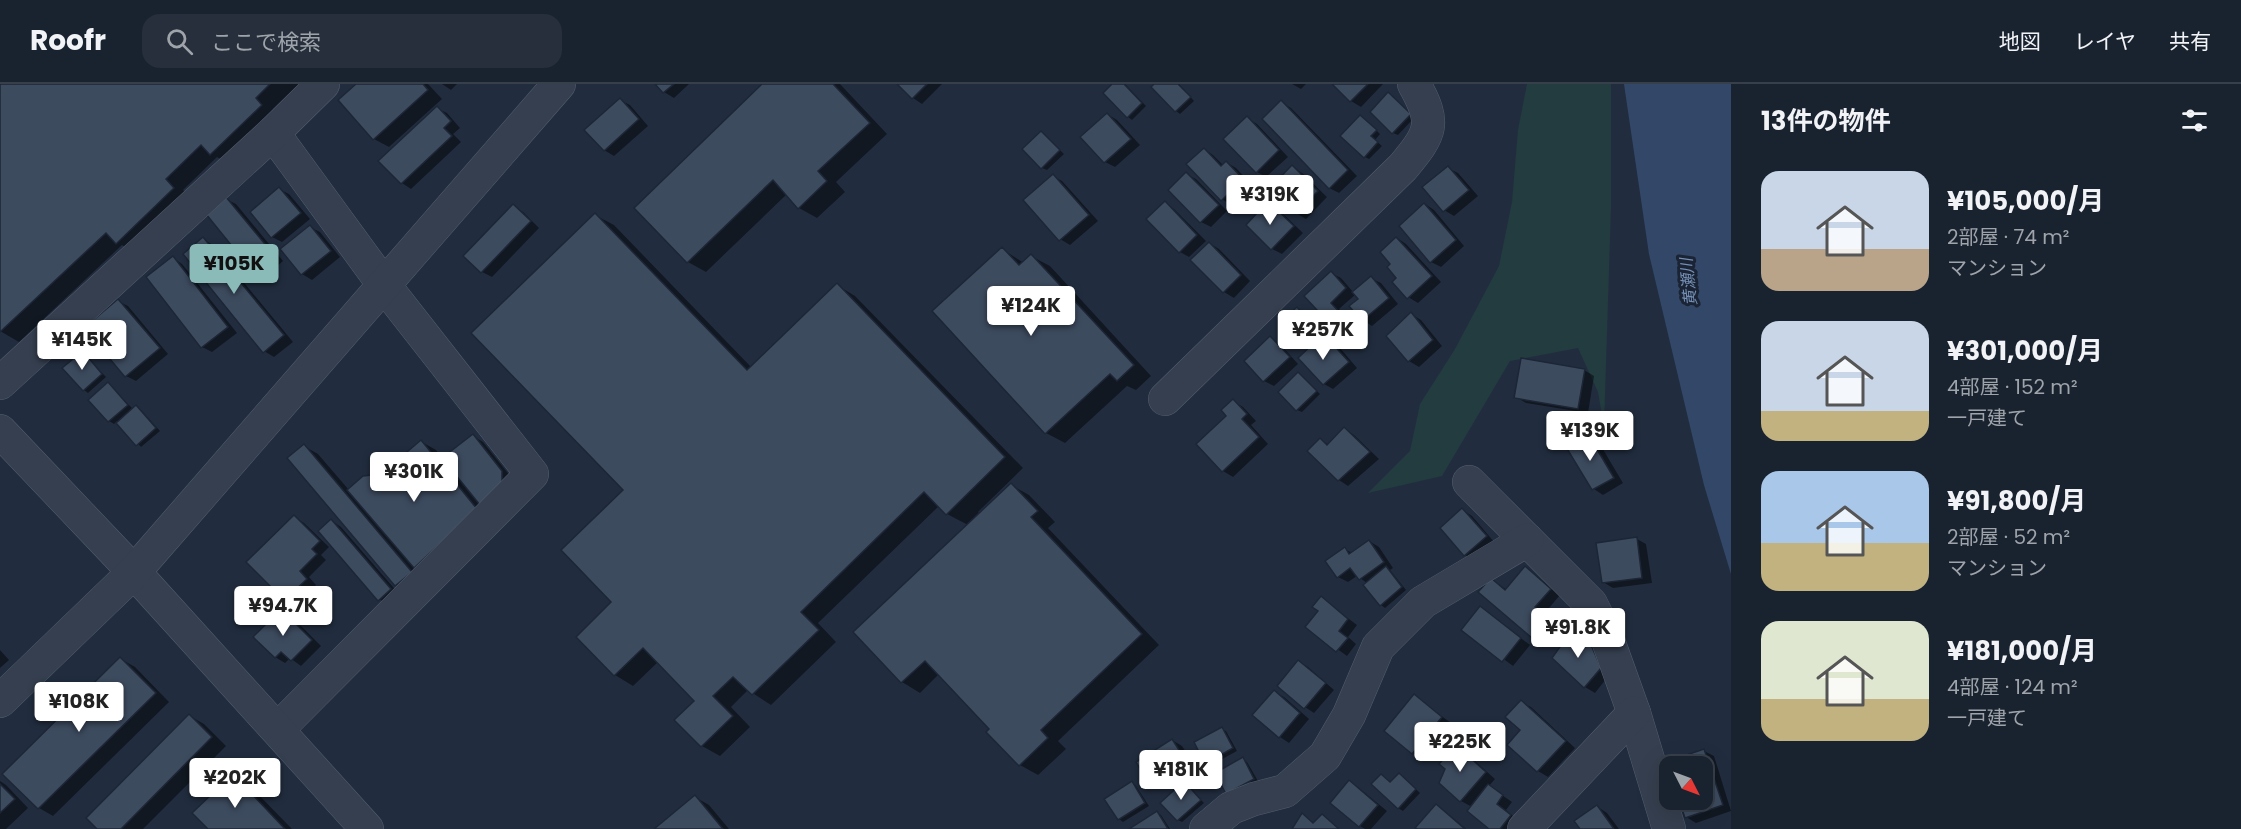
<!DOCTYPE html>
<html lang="ja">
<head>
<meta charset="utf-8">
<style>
	:root { --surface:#19222f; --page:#262f3b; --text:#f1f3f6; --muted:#9fa4aa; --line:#373f4b; --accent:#8bbbb9 }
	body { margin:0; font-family:Poppins,"Noto Sans JP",sans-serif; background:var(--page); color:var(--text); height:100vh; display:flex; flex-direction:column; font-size:22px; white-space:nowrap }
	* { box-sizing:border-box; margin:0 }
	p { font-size:20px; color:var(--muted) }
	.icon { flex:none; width:33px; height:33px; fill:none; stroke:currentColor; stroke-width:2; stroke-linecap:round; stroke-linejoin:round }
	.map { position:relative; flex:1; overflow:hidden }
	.details { display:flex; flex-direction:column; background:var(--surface); width:510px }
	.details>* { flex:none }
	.needle { width:39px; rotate:132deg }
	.controls { position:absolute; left:1659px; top:672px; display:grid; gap:12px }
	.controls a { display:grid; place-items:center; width:54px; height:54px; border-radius:12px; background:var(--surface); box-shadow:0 6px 24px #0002,0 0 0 2px var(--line); font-size:30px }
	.price { position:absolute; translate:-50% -51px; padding:0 14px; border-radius:6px; background:#fff; color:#222; font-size:20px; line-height:39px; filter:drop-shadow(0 2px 3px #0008) }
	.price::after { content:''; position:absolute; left:50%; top:36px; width:18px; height:14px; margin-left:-9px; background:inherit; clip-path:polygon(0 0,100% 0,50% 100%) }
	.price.on { background:var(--accent); color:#111 }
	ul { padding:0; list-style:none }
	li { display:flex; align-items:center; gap:18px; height:150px; padding:0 30px }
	li span { display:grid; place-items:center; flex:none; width:168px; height:120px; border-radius:18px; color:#555 }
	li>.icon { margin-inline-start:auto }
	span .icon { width:72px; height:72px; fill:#fffc; stroke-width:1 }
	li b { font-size:26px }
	h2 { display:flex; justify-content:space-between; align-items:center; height:72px; padding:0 30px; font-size:26px }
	header { display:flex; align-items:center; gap:36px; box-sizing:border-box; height:84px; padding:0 30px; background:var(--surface); border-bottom:2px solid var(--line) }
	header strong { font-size:28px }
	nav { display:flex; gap:33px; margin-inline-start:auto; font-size:21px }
	.search { width:420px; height:54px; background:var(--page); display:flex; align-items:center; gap:15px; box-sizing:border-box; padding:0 21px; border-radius:18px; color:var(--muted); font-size:22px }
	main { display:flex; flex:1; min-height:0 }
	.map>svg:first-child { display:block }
</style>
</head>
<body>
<header>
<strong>Roofr</strong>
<div class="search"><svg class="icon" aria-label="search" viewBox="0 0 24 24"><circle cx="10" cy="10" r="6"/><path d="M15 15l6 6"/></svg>ここで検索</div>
<nav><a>地図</a><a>レイヤ</a><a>共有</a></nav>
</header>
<main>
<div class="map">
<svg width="1731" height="745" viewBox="0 0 1731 745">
	<rect width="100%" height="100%" fill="#212d3f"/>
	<!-- green -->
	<polygon fill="#233c40" points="1527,0 1611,0 1611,123 1604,342 1598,308 1578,264 1510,277 1442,392 1368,409 1410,367 1420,320 1455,265 1499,182 1512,118 1518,46"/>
	<!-- water -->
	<polygon fill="#334868" points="1624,0 1731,0 1731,490 1704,401 1649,170"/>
	<!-- shadow -->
	<g fill="#0007">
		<polygon points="0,0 299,0 273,25 279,32 229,80 217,73 183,106 192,115 135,169 122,161 19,258 0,247"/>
		<polygon points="358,0 428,0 442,15 389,63 374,55"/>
		<polygon points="442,0 457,0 451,6"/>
		<polygon points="657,0 689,0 674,14 664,8"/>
		<polygon points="764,0 840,0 887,50 836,98 845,108 817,134 799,124 787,110 706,188 688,178"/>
		<polygon points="899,0 942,0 922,20 913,14"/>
		<polygon points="1114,0 1125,0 1146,22 1132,36 1128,33"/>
		<polygon points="1156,0 1179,0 1194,17 1180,30 1176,27"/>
		<polygon points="1292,0 1306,0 1301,5"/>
		<polygon points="1334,0 1383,0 1361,23 1351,17"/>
		<polygon points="1389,10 1415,33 1398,51 1393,49"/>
		<polygon points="620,16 630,21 648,42 614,72 604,66"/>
		<polygon points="1281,18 1291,24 1357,92 1339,109 1329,104"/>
		<polygon points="437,24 447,29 460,44 453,50 461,58 411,105 402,99"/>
		<polygon points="1107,30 1117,36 1140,61 1115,83 1105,78"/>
		<polygon points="1247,34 1257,40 1288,73 1266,93 1257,88"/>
		<polygon points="1365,35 1380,50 1375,56 1382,62 1369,75 1365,73"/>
		<polygon points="1041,48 1064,70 1047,86 1042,84"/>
		<polygon points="1204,65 1213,71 1223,81 1226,78 1236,84 1252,101 1231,121 1222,115"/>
		<polygon points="1293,83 1302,89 1327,113 1306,135 1296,129"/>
		<polygon points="1448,84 1458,89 1478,112 1454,132 1444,126"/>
		<polygon points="1186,90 1196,95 1227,127 1211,143 1201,138"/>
		<polygon points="1053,92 1062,97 1098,137 1070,161 1060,155"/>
		<polygon points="279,105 289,110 310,135 282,158 272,153"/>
		<polygon points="226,115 236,120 283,177 264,193 254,187 208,130"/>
		<polygon points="1165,119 1174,125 1206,157 1189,173 1180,168"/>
		<polygon points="1269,119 1278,125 1303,149 1282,170 1272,165"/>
		<polygon points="1425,120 1434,126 1464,162 1441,183 1431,178"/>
		<polygon points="513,122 523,128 539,144 492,193 482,188"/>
		<polygon points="595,131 614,141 752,284 837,201 855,212 1023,384 978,428 980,430 1011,401 1029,411 1055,438 1048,444 1159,561 1058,657 1066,665 1038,691 1020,681 991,645 939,590 920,609 902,598 855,548 968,441 947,430 939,422 818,539 836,558 771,621 748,606 731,623 750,643 720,672 702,662 696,617 658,578 633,602 615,591 578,553 614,518 625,406"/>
		<polygon points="310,143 320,148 340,173 312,196 302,190"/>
		<polygon points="1397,154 1406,160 1441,198 1418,219 1408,213 1392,180"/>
		<polygon points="203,155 213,161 293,258 274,273 264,267"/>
		<polygon points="1209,159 1219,165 1250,197 1234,214 1224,208 1192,176"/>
		<polygon points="1002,165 1024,179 1031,172 1050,182 1151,292 1136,306 1127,302 1065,359 1046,349 934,228"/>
		<polygon points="173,174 182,180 237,249 212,268 202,263"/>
		<polygon points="1331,189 1341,194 1354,209 1371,194 1381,199 1398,220 1372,242 1363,236 1360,215 1356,210 1339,225 1362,249 1353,258 1343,252 1306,212"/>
		<polygon points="118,217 128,222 168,270 136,297 126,292"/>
		<polygon points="1297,225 1320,248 1304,261 1300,258"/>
		<polygon points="1411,230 1421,236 1442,262 1419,283 1409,277 1388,252"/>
		<polygon points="1271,254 1280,260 1298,280 1274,302 1264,297"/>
		<polygon points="1316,259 1324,264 1330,259 1340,264 1357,284 1333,305 1324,300"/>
		<polygon points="83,269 106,293 88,309 84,306"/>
		<polygon points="1584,286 1594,292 1588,329 1526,319 1516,313"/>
		<polygon points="1299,289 1320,310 1302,328 1297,326"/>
		<polygon points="108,300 134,326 136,323 141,326 160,347 141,363 117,337 114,340 109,337 91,316"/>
		<polygon points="1233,317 1243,323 1256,337 1251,341 1268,360 1233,393 1223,387 1228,332"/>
		<polygon points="1345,345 1354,351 1379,375 1348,402 1339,396 1320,356 1329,361"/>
		<polygon points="1588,351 1598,357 1623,399 1603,411 1594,405 1568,363"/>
		<polygon points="473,352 483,358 511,393 491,434 429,491 414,483 426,497 411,509 396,501 289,374 304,362 318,370 349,406 382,391 422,358 436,366 443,375"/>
		<polygon points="1463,426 1472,432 1495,459 1475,477 1465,471 1442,444"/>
		<polygon points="294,433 304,439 329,463 321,471 326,476 309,493 316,501 304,512 299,509 291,518 281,512"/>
		<polygon points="332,437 341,443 400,511 389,521 379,515"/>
		<polygon points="1637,455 1646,460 1652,499 1613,504 1603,498"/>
		<polygon points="1369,457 1379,463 1393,484 1390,486 1406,506 1385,524 1381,521 1367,499 1357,492 1348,498 1338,493 1345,465 1352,469"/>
		<polygon points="1526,484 1560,511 1544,530 1557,541 1542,558 1532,553 1491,495 1507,506"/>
		<polygon points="1321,514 1357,541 1348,553 1356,560 1347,572 1307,543 1320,527"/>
		<polygon points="1480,524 1530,561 1513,582 1463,545"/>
		<polygon points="281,527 291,532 321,562 301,582 290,574 285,579 275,573"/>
		<polygon points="1573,548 1602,570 1610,590 1595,609 1585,603 1554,574"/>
		<polygon points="0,566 9,576 0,584"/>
		<polygon points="121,575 135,583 169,618 53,732 39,724"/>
		<polygon points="1299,578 1308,583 1334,606 1314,629 1305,623"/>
		<polygon points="1274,608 1284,613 1309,635 1289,659 1280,653"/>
		<polygon points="1414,612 1451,639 1422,674 1413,669"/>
		<polygon points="1521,618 1531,623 1575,664 1548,693 1538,687 1509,660 1522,646"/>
		<polygon points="190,632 204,640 226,662 143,745 99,745"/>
		<polygon points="1222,645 1226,647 1237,667 1211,681 1207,679"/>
		<polygon points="1172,656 1182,662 1195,683 1161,705 1151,700"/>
		<polygon points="1456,663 1466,669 1495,695 1489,702 1512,718 1506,726 1520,738 1514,745 1491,745 1472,723 1461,717"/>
		<polygon points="1704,667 1714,672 1731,727 1696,739 1686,733 1680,716 1702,716 1702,682 1670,682 1668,679"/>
		<polygon points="1243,675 1247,678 1258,697 1232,712"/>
		<polygon points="233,692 251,703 292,745 210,745"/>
		<polygon points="1382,692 1391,699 1404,694 1420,709 1403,727 1398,724"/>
		<polygon points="0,697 6,701 28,724 6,745 0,745"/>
		<polygon points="1350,698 1359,704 1387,727 1371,745 1365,745 1360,742"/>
		<polygon points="1132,699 1136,702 1149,722 1123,738 1119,735"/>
		<polygon points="1185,699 1204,719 1182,738 1178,736"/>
		<polygon points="695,713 709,721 729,745 656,745"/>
		<polygon points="1436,722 1446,728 1466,745 1419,745"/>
		<polygon points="1598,723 1607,729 1619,745 1581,745"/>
		<polygon points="1157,729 1161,731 1170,745 1132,745"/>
	</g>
	<!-- building -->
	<g fill="#3d4b5f" stroke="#1c2636" stroke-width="1.5">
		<polygon points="0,0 270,0 256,14 262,21 210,71 201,61 166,95 174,104 116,160 106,149 0,248"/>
		<polygon points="356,0 423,0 428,6 373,56 338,16"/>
		<polygon points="655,0 674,0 663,9"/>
		<polygon points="762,0 833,0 870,39 818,87 827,97 798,125 773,96 687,179 634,124"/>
		<polygon points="897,0 927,0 912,15"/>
		<polygon points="1112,0 1124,0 1142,19 1127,34 1103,9"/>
		<polygon points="1154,0 1178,0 1191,13 1175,28 1151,3"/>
		<polygon points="1332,0 1368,0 1350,18"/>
		<polygon points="1388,8 1411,30 1392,50 1370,28"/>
		<polygon points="620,14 639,35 604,67 584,46"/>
		<polygon points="1281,16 1348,86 1329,105 1262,35"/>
		<polygon points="437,22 451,37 444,44 452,52 401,100 378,77"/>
		<polygon points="1107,29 1131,55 1104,79 1080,53"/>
		<polygon points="1360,31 1377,46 1371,52 1378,58 1364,74 1340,52"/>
		<polygon points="1247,32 1279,66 1256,89 1223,55"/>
		<polygon points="1041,47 1060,66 1041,85 1022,65"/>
		<polygon points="1204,64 1221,82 1226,77 1243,95 1221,117 1186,80"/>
		<polygon points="1292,81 1318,107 1295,130 1269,105"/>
		<polygon points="1448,82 1469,106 1443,128 1422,103"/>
		<polygon points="1186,88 1219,121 1200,139 1168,106"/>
		<polygon points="1053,90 1089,131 1059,157 1023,116"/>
		<polygon points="279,103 301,129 271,154 250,128"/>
		<polygon points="226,113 274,171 253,188 206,130"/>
		<polygon points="1165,117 1197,151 1179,169 1146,135"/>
		<polygon points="1268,117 1294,142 1271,166 1246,141"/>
		<polygon points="1424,119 1456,156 1430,179 1399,142"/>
		<polygon points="513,120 531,137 481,189 463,172"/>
		<polygon points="595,129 747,286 837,199 1005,373 946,431 924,408 801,528 819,546 752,611 733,593 713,612 733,632 701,663 674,636 694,617 643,564 614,592 576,553 611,518 561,466 623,406 471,249"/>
		<polygon points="310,141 331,167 301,191 280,165"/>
		<polygon points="203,153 284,251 263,269 183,170"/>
		<polygon points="1396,153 1432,192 1407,215 1392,198 1396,194 1387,183 1390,180 1380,168"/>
		<polygon points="1209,158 1241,191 1223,209 1190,176"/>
		<polygon points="1002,163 1019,181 1031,170 1134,281 1117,297 1110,290 1045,350 932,227"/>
		<polygon points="173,172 228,243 201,264 146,193"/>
		<polygon points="1331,187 1346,204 1331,219 1353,243 1342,253 1304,212"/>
		<polygon points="1371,192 1389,214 1362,237 1349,222 1358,215 1352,208"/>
		<polygon points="118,215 160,264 125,293 84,244"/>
		<polygon points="1297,223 1316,245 1299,259 1280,238"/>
		<polygon points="1411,228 1433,256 1408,278 1386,252"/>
		<polygon points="1270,252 1290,273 1263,298 1244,277"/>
		<polygon points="1316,257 1322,264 1330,257 1349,278 1323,301 1298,274"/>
		<polygon points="83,267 102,290 83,307 62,284"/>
		<polygon points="1521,274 1585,285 1578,325 1514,314"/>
		<polygon points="1298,288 1317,307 1296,327 1278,308"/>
		<polygon points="108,298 128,321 108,338 88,316"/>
		<polygon points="1233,315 1247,330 1242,335 1259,353 1222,388 1196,360 1226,332 1221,326"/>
		<polygon points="136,321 156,344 136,362 116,339"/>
		<polygon points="1344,343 1370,368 1338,397 1307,367 1320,354 1327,361"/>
		<polygon points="473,350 502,387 502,404 480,421 442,374"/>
		<polygon points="1588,350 1614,394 1592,406 1566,363"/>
		<polygon points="421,356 477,425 414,484 347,406 363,392 381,390"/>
		<polygon points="304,360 412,488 395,502 287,374"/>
		<polygon points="1011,399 1038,427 1031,433 1142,550 1041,646 1048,654 1019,682 986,648 989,645 925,577 901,599 853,548"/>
		<polygon points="1462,424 1487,452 1464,472 1440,444"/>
		<polygon points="294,431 320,457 312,465 317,470 300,487 307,495 293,508 289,504 281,513 246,478"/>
		<polygon points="331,435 391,505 378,517 318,447"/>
		<polygon points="1637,453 1642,494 1602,499 1596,459"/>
		<polygon points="1369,456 1384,478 1359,496 1350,484 1337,494 1325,477 1345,463 1349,470"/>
		<polygon points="1386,482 1402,503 1380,522 1363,501"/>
		<polygon points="1525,482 1551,505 1535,523 1548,535 1532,554 1478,508 1491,494 1505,506"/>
		<polygon points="1321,512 1348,535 1339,547 1348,554 1336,568 1305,543 1318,527 1312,523"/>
		<polygon points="1480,522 1521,554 1502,578 1461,546"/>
		<polygon points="281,525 312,556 291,577 281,568 275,574 253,553"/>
		<polygon points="1572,546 1592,563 1601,584 1584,604 1552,574"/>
		<polygon points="120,573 156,609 38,725 2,690"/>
		<polygon points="1298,576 1326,599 1304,625 1277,602"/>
		<polygon points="1274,606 1300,629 1279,654 1252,631"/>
		<polygon points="1414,610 1442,633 1412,670 1384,647"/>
		<polygon points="1521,616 1566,657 1537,688 1507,661 1520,646 1505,633"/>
		<polygon points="189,630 212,653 121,745 97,745 86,734"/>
		<polygon points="1222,643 1233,664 1205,680 1194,658"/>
		<polygon points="1172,655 1186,677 1150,701 1136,678"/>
		<polygon points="1456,661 1486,688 1460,718 1439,699 1445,685 1439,680"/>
		<polygon points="1704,665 1723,721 1685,734 1679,716 1702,716 1702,682 1670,682 1670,688 1666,678"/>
		<polygon points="1243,673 1254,695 1226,710 1215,689"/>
		<polygon points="1399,689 1416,705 1398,725 1371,700 1381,690 1390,698"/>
		<polygon points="233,690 285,745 208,745 192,729"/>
		<polygon points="1349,696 1378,721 1359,743 1330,719"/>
		<polygon points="1132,697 1145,719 1118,736 1104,715"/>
		<polygon points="1184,697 1201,716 1177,737 1160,719"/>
		<polygon points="0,700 15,715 0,729"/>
		<polygon points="1488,700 1503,711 1497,720 1511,731 1500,745 1489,745 1467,727"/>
		<polygon points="695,711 723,745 654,745"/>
		<polygon points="1436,720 1465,745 1417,745 1415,744"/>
		<polygon points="1597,721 1614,745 1580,745 1574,737"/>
		<polygon points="1157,727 1168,745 1129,745"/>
		<polygon points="1302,729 1313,739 1322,730 1339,745 1292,745"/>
	</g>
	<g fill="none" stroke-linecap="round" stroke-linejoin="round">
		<defs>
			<g id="minor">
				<polyline points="273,49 384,201 532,390 278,645"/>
				<polyline points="0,299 273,49 323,0"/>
				<path d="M1165,315L1403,83C1431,49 1437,40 1414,0"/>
				<polyline points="0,347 134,488 367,745"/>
				<polyline points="1469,398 1591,520 1605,548 1634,629 1669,745"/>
				<polyline points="0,617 134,488 559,0"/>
				<polyline points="1206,745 1231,724 1254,715 1285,707 1325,672 1349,631 1378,563 1423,518 1527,456"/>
				<polyline points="1524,745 1634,629"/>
			</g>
		</defs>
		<!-- minor casing -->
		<use href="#minor" stroke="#535d6d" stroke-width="34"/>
		<!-- minor -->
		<use href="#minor" stroke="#353f4f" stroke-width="33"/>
	</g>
	<g text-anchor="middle" stroke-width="6" stroke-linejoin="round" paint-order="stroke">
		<!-- water labels -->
		<g font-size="16" font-style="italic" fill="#758fb5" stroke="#1a2434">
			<text transform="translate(1688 198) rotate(-96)" y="6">黄瀬川</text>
		</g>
	</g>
</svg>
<div class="controls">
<a><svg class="needle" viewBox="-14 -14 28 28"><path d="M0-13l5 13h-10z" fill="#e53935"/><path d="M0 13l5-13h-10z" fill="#9fa4aa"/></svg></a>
</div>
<b class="price" style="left:1270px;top:142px">¥319K</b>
<b class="price on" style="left:234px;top:211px">¥105K</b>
<b class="price" style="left:1031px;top:253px">¥124K</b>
<b class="price" style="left:1323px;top:277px">¥257K</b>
<b class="price" style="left:82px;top:287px">¥145K</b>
<b class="price" style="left:1590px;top:378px">¥139K</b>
<b class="price" style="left:414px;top:419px">¥301K</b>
<b class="price" style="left:283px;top:553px">¥94.7K</b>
<b class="price" style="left:1578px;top:575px">¥91.8K</b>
<b class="price" style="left:79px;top:649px">¥108K</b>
<b class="price" style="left:1460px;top:689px">¥225K</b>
<b class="price" style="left:1181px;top:717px">¥181K</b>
<b class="price" style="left:235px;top:725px">¥202K</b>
</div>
<section class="details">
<h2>13件の物件<svg class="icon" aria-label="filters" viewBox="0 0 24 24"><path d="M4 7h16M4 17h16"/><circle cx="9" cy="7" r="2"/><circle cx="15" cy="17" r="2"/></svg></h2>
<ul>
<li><span style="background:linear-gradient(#c9d6e8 65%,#b9a48a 0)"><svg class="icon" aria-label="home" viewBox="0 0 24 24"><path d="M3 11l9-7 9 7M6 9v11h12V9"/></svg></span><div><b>¥105,000/月</b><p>2部屋 · 74 m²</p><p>マンション</p></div></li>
<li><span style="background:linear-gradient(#c9d6e8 75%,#c2b280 0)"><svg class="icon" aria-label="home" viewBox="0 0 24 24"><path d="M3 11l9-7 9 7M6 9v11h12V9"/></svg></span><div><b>¥301,000/月</b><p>4部屋 · 152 m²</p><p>一戸建て</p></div></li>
<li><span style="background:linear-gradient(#a9c7e8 60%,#c2b280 0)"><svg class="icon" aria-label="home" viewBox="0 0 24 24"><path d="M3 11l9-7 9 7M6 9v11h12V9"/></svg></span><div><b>¥91,800/月</b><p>2部屋 · 52 m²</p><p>マンション</p></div></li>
<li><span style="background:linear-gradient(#dfe7d0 65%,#c2b280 0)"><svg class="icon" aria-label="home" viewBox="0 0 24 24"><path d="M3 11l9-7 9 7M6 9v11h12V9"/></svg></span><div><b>¥181,000/月</b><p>4部屋 · 124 m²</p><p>一戸建て</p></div></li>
</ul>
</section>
</main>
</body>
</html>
